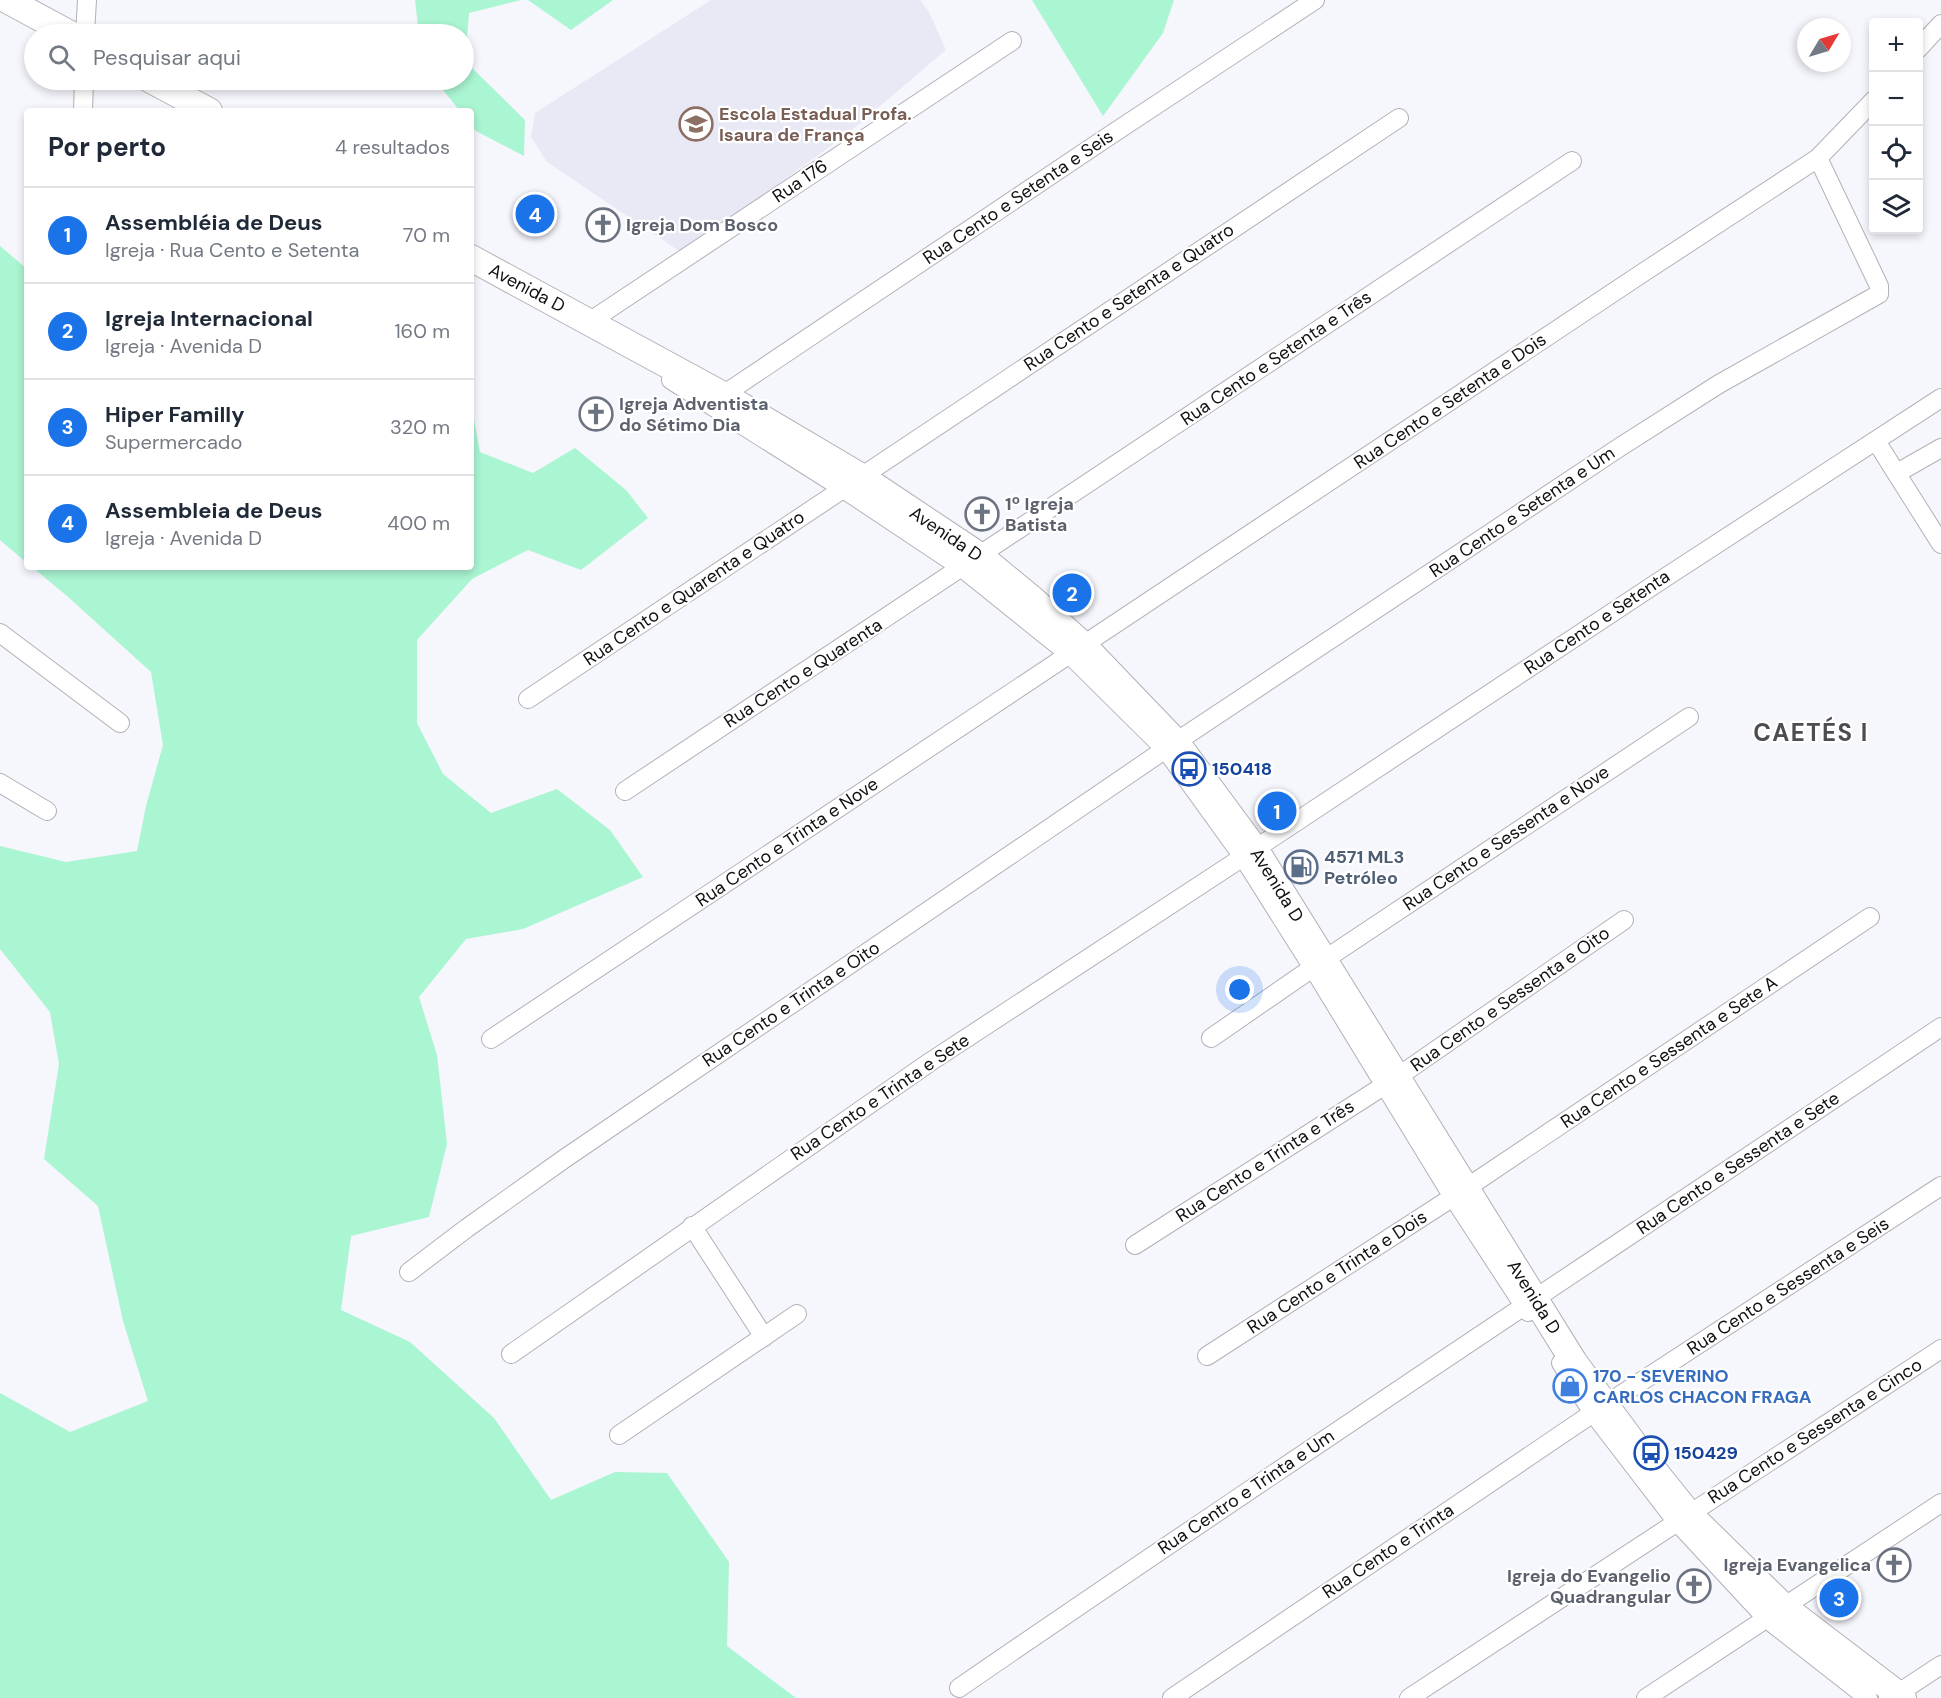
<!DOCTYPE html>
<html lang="pt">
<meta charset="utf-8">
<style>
:root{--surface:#fff;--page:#f2f2f3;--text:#1f2937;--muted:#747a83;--line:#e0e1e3;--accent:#1a73e8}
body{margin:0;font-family:"DM Sans",sans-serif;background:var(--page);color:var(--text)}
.controls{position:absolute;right:18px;top:18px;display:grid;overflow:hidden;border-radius:6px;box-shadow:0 3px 9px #0003}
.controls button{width:54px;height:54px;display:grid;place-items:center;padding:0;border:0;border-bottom:2px solid var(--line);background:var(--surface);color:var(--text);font:30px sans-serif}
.compass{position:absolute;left:1797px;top:18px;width:54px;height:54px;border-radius:50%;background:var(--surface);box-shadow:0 3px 9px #0003;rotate:52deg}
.you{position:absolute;left:1240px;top:990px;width:21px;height:21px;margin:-15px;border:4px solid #fff;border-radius:50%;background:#1a73e8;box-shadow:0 0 0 9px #1a73e833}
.badge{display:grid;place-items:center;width:39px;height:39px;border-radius:50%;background:var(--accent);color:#fff;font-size:20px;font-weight:700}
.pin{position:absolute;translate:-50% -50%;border:3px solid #fff;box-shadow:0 2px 6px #0006}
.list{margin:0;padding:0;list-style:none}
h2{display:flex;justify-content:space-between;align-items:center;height:78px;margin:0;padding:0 24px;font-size:26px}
h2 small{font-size:20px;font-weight:400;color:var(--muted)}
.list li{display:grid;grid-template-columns:39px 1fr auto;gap:18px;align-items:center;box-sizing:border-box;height:96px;padding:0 24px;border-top:2px solid var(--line)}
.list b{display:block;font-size:22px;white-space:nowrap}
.list p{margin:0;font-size:20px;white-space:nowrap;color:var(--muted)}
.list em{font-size:20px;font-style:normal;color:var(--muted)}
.icon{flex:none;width:33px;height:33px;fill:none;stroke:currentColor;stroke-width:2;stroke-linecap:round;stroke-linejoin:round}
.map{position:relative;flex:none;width:1941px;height:1698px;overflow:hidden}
.search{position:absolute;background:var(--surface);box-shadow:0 3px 9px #0003;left:24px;top:24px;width:450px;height:66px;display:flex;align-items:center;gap:15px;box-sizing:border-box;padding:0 21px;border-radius:33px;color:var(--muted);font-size:22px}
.panel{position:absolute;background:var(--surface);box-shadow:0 3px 9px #0003;left:24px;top:108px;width:450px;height:462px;border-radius:6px}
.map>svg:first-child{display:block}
</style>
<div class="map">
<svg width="1941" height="1698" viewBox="0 0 1941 1698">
<rect width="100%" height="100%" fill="#f6f6fd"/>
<path fill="#e8e9f5" d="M711,0h209l9,12 17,38 -100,85 -164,118 -135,-91 -16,-25 4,-24z"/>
<g fill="#aaf5d2">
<path d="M415,0h106l-52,13 -4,48 60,59 -1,36 -48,-25 -5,-6v-14h-11l-25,-31h29v-46h-45z"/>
<path d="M528,0h85l-42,30z"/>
<path d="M1032,0h142l-11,33 -60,83z"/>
<path d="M0,246l27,23v294l-27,-23z"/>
<path d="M471,404l9,48 53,21 42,-25 51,42 22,28 -67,52 -53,-20 -56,29 -55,61v83l26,51 48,39 66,-24 53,41 33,47 -120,52 -57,10 -47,58 18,58 10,89 -18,73 -78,19 -10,74 69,32 84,76 57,82 64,-28 52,1 62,89 -2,84 69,52h-796v-305l70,39 78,-31 -25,-80 -25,-115 -54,-47 15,-95 -9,-52 -50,-63v-103l66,16 71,-11 9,-45 17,-61 -12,-73 -84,-76 -35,-29h439z"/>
</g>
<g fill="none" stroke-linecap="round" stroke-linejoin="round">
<defs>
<g id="street">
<path d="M85,34l2,-34"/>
<path d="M1918,49l23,-25"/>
<path d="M83,111l1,-31"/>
<path d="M589,322l423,-281"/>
<path d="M671,380l171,108 120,80 107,86 97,96 77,107 70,111 140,229 75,115"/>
<path d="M723,395l386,-259 206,-136"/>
<path d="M1876,441l65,103"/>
<path d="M1897,473l44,-25"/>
<path d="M0,633l120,90"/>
<path d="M528,699l871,-581"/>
<path d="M0,783l47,28"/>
<path d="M625,791l947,-630"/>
<path d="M1211,1038l113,-78 365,-243"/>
<path d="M491,1039l1153,-767 174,-114 56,-58"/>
<path d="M692,1226l72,111"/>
<path d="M1135,1245l261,-167 228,-158"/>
<path d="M409,1272l58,-44 97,-69 612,-417 444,-295 99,-63 160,-90v-8l-61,-128"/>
<path d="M511,1354l419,-292 313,-205 423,-280 275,-179"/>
<path d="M1207,1356l246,-159 417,-280"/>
<path d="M1561,1363l32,50 83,108 91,98 101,79"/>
<path d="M619,1435l178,-121"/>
<path d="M959,1688c325,-224 655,-441 982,-661"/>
<path d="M1888,1697l9,-3 44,-29"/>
<path d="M1172,1698l421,-285 348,-227"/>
<path d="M1409,1698l532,-349"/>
<path d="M1646,1698l295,-195"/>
</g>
<g id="secondary">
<path d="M7,0l63,34"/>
<path d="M151,80l58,31"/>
<path d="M471,258l252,137 137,81 120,80 51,42 52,47 93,97 79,107 319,513 74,101 41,51 95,93 119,91"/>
</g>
</defs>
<use href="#street" stroke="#b1b1b7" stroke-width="20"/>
<use href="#secondary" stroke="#b1b1b7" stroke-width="28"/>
<use href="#street" stroke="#fff" stroke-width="18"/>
<use href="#secondary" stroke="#fff" stroke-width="26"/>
</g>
<defs>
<symbol id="school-ring" viewBox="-11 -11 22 22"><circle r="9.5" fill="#fff" stroke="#8d6e63" stroke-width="1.5"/><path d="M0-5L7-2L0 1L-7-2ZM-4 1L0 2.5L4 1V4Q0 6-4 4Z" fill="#8d6e63"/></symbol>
<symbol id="church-ring" viewBox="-11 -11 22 22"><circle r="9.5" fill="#fff" stroke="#6b7280" stroke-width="1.5"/><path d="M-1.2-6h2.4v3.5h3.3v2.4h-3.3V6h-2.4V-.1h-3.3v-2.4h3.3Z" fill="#6b7280"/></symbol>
<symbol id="bus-ring" viewBox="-11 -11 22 22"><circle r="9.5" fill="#fff" stroke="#1a4fb4" stroke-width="1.5"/><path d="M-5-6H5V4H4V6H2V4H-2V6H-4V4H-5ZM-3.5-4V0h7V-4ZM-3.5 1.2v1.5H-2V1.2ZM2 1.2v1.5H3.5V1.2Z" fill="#1a4fb4"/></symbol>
<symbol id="fuel-ring" viewBox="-11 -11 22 22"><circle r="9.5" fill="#fff" stroke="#5c6f8a" stroke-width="1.5"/><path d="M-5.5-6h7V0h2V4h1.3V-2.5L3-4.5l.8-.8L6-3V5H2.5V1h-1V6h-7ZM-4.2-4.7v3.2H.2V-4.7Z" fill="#5c6f8a"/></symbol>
<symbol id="shop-ring" viewBox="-11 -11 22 22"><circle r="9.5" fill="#fff" stroke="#3f7fe0" stroke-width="1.5"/><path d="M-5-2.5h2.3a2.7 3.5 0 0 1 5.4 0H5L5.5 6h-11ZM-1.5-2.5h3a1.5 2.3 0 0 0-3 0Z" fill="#3f7fe0"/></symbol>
</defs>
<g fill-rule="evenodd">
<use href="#school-ring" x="677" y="105" width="38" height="38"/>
<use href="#church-ring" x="584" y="206" width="38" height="38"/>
<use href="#church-ring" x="577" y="395" width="38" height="38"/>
<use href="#church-ring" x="963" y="495" width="38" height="38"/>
<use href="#bus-ring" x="1170" y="750" width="38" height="38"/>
<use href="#fuel-ring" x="1282" y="848" width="38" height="38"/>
<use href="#shop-ring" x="1551" y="1367" width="38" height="38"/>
<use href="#bus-ring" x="1632" y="1434" width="38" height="38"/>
<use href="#church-ring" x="1875" y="1546" width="38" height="38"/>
<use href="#church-ring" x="1675" y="1567" width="38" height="38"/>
</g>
<g text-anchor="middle" stroke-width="4.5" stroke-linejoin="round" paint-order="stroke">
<g font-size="18" font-weight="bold" fill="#785e54" stroke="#fff" text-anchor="start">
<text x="719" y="120">Escola Estadual Profa.<tspan x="719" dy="21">Isaura de França</tspan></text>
</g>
<g font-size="18" fill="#101013" stroke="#fff">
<text transform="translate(800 181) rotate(-34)" y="6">Rua 176</text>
<text transform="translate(1018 197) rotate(-34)" y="6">Rua Cento e Setenta e Seis</text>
<text transform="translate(527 288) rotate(28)" y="6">Avenida D</text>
<text transform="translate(1129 297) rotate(-34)" y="6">Rua Cento e Setenta e Quatro</text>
<text transform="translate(1276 358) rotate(-34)" y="6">Rua Cento e Setenta e Três</text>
<text transform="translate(1450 401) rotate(-34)" y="6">Rua Cento e Setenta e Dois</text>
<text transform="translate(1522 512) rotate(-34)" y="6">Rua Cento e Setenta e Um</text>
<text transform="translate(946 534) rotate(34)" y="6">Avenida D</text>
<text transform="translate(694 588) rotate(-34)" y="6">Rua Cento e Quarenta e Quatro</text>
<text transform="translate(1597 622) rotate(-34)" y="6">Rua Cento e Setenta</text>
<text transform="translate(803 673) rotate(-33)" y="6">Rua Cento e Quarenta</text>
<text transform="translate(1506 838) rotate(-34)" y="6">Rua Cento e Sessenta e Nove</text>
<text transform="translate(787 842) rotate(-34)" y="6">Rua Cento e Trinta e Nove</text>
<text transform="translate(1277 885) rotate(58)" y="6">Avenida D</text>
<text transform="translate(1510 999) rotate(-35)" y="6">Rua Cento e Sessenta e Oito</text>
<text transform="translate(791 1004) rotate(-34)" y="6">Rua Cento e Trinta e Oito</text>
<text transform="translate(1669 1052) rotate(-34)" y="6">Rua Cento e Sessenta e Sete A</text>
<text transform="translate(880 1097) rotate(-34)" y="6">Rua Cento e Trinta e Sete</text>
<text transform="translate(1265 1161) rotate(-33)" y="6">Rua Cento e Trinta e Três</text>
<text transform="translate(1738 1163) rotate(-34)" y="6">Rua Cento e Sessenta e Sete</text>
<text transform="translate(1337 1272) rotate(-33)" y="6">Rua Cento e Trinta e Dois</text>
<text transform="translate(1788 1286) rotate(-33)" y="6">Rua Cento e Sessenta e Seis</text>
<text transform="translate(1534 1297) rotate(58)" y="6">Avenida D</text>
<text transform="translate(1815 1431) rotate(-33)" y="6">Rua Cento e Sessenta e Cinco</text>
<text transform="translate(1246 1492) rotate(-34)" y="6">Rua Centro e Trinta e Um</text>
<text transform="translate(1388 1551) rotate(-34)" y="6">Rua Cento e Trinta</text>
</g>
<g font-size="18" font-weight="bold" fill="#5b616d" stroke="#fff" text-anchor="start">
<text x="626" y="231">Igreja Dom Bosco</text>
<text x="619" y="410">Igreja Adventista<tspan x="619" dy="21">do Sétimo Dia</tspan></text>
<text x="1005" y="510">1º Igreja<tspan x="1005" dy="21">Batista</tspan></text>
<text x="1871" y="1571" text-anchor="end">Igreja Evangelica</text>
<text x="1671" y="1582" text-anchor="end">Igreja do Evangelio<tspan x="1671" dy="21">Quadrangular</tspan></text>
</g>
<g font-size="18" font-weight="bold" fill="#164399" stroke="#fff" text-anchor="start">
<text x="1212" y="775">150418</text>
<text x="1674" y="1459">150429</text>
</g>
<g font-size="18" font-weight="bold" fill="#4e5e75" stroke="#fff" text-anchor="start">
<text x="1324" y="863">4571 ML3<tspan x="1324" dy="21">Petróleo</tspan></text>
</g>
<g font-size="18" font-weight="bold" fill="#366cbe" stroke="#fff" text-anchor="start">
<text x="1593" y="1382">170 - SEVERINO<tspan x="1593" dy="21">CARLOS CHACON FRAGA</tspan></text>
</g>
<g font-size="24" font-weight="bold" letter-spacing="1.5" fill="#4c4c51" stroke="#fff">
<text x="1811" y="741">CAETÉS I</text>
</g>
</g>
</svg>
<div class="controls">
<button>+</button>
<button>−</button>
<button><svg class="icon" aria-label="locate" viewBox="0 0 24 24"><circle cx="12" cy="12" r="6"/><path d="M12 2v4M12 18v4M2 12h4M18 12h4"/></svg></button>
<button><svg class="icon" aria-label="layers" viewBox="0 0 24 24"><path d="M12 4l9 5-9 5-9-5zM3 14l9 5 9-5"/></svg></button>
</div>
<svg class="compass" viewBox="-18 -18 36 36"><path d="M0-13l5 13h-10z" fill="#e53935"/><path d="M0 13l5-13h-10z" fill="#747a83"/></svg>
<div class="you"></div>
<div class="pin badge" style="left:1277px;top:811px">1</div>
<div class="pin badge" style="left:1072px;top:593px">2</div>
<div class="pin badge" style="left:1839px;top:1598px">3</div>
<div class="pin badge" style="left:535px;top:214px">4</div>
<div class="search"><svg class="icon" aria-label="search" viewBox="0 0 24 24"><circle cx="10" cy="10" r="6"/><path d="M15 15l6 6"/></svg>Pesquisar aqui</div>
<section class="panel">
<h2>Por perto<small>4 resultados</small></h2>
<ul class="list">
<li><span class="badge">1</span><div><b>Assembléia de Deus</b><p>Igreja · Rua Cento e Setenta</p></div><em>70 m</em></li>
<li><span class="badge">2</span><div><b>Igreja Internacional</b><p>Igreja · Avenida D</p></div><em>160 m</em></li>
<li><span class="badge">3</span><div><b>Hiper Familly</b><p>Supermercado</p></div><em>320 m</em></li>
<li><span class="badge">4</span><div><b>Assembleia de Deus</b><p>Igreja · Avenida D</p></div><em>400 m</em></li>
</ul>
</section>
</div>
